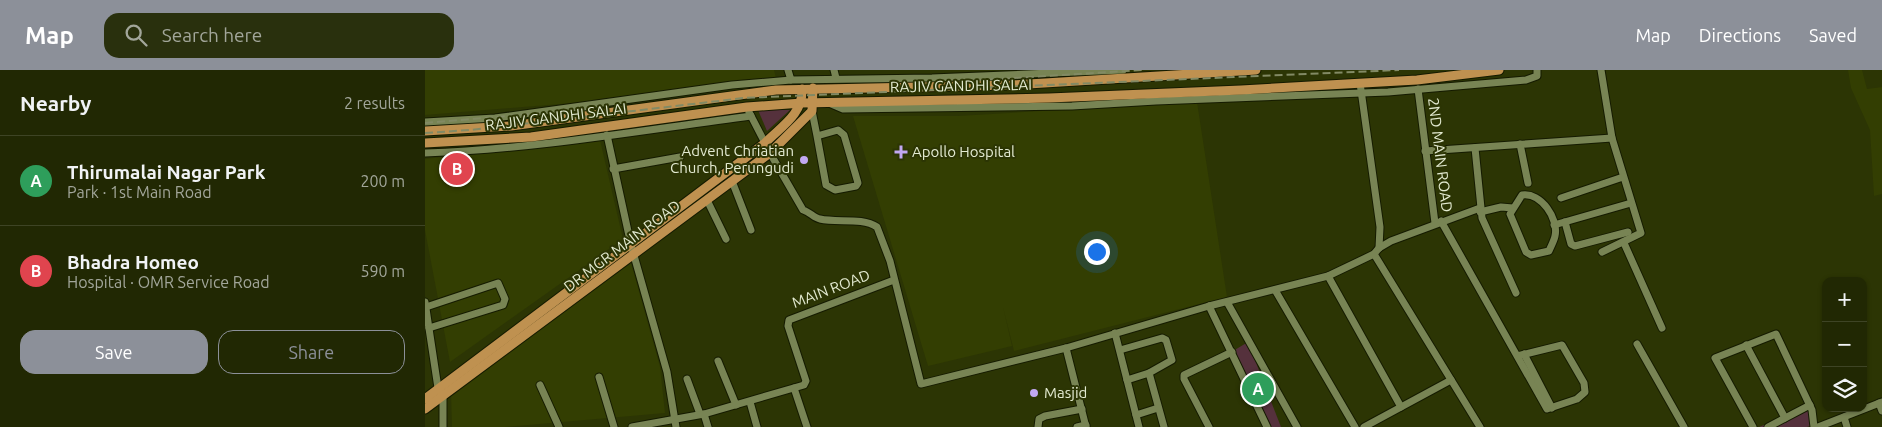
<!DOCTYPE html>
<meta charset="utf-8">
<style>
:root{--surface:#212803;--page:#29300d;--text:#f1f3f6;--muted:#a2a69a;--line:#3e4425;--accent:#8c9099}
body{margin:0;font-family:Ubuntu,sans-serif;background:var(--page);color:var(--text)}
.controls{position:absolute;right:15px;bottom:15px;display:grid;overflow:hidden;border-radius:10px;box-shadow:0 1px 4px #0004}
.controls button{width:45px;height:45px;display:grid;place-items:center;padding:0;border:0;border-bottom:1px solid var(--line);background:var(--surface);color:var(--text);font:25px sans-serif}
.you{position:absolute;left:671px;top:181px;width:18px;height:18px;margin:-12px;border:4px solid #fff;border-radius:50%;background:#1a73e8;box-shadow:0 0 0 8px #1a73e833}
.badge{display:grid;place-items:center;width:32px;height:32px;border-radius:50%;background:var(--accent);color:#fff;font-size:16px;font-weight:700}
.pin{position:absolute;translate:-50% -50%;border:2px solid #fff;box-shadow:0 1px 5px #0006}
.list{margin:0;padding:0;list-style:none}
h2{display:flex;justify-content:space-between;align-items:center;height:65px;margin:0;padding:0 20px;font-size:21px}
h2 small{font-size:16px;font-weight:400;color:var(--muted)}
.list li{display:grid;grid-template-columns:32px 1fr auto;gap:15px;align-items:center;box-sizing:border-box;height:90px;padding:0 20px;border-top:1px solid var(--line)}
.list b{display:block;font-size:19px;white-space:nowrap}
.list p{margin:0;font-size:16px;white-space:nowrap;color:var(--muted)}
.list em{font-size:16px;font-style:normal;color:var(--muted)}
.actions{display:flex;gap:10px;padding:15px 20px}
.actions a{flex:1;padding:11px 0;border:1px solid var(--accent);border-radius:15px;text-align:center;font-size:18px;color:var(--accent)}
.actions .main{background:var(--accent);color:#fff}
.icon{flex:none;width:28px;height:28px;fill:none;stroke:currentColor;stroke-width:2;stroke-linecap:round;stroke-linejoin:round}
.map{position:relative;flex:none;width:1457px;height:357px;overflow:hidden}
header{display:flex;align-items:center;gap:30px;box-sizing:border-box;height:70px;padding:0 25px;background:var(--accent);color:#fff}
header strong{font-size:24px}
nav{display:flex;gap:28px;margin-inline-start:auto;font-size:18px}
.search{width:350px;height:45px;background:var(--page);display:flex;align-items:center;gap:12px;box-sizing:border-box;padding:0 18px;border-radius:15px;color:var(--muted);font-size:19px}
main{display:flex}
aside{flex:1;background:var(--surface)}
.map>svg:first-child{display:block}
</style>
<header>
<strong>Map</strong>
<div class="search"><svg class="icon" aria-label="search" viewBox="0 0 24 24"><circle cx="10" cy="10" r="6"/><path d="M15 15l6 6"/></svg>Search here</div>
<nav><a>Map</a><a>Directions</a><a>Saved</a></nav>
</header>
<main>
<aside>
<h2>Nearby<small>2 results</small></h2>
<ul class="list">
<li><span class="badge" style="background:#2e9e5b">A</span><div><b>Thirumalai Nagar Park</b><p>Park · 1st Main Road</p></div><em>200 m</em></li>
<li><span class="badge" style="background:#e0444e">B</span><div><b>Bhadra Homeo</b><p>Hospital · OMR Service Road</p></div><em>590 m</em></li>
</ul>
<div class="actions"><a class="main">Save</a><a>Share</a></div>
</aside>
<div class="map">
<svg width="1457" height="357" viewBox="0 0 1457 357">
<rect width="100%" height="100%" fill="#2c3504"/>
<g fill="#333e02">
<path d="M0,0h349l4,16 -353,29z"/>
<path d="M1423,0h14l5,19 15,-2v107l-8,2 -4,-66 -19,-42z"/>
<path d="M772,32l30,195 -213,54 -11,-44 9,39 -84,20 -75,-250h105z"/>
<path d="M175,70l23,99 -173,123 -25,-132v-71z"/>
<path d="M206,193l29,104 5,46 -160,14h-53l-1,-34z"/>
</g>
<g fill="#55313c">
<path d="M333,40h32l-23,21z"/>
<path d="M823,272l33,85h-13l-35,-76z"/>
<path d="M1383,337l8,17 -9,3h-48z"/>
</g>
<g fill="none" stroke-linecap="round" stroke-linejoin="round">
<defs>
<g id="minor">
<path d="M363,0l3,10"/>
<path d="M409,0l2,8"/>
<path d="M1176,0l11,68 29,95 -39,19"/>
<path d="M935,13l20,144 -1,21"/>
<path d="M993,19l17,134"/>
<path d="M404,33l14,6 229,-3 84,-5 232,-9 138,-12 11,-4v-6"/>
<path d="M387,41l5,25 9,49 9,5 21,-4 2,-3 -14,-48 -6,-5 -21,6"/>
<path d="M324,42l16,31"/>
<path d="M0,52l70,-4 237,-33 59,-5 141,-2 191,-8"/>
<path d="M182,65l24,110 36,127 9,55"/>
<path d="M1095,74l8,39"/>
<path d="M1050,78l7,70 34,75"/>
<path d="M1000,81l187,-13"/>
<path d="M0,83c110,-4 218,-23 326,-37"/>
<path d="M345,83l33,57c7,2 11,8 17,9 17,4 42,-2 57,8l13,34 31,123 145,-36 143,-42 119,-30 46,-22 5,-6 12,-7 89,-33"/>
<path d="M188,99l67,-12"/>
<path d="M307,111l19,49"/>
<path d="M1097,125c19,-3 37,24 33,41 -1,5 -4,10 -6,15l-18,4 -5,-3 -16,-38z"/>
<path d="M1136,128l62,-21"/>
<path d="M282,130l19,39"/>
<path d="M1055,142l21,-5 12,1"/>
<path d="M1016,151l106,188 30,-10 8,-7 -1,-9 -22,-38 -45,11"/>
<path d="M1140,152l6,22 4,2 53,-14"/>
<path d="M1129,155l77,-22"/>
<path d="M1199,173l38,85"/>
<path d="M949,184l106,173"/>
<path d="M903,206l73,131"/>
<path d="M850,220l80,137"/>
<path d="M0,232l13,86 5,7v32"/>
<path d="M802,232l70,125"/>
<path d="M784,236l58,121"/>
<path d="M1,237l72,-24 7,16 -2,6 -74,23"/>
<path d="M690,263l24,94"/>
<path d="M1212,274l47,83"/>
<path d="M1321,275l39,73"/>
<path d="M641,278l20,79"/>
<path d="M695,280l42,-12 4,2 6,20 -23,13"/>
<path d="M1099,284l28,54"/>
<path d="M293,291l18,44"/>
<path d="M174,307l15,50"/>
<path d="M262,309l13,35"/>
<path d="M702,310l22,-7 15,54"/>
<path d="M115,315l19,42"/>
<path d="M369,318l13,39"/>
<path d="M325,332l7,25"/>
<path d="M1454,333l3,8"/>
<path d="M279,344l4,13"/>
<path d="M711,345l22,-7"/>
<path d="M1419,347l3,10"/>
<path d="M207,357l72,-13 100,-29 2,-4 -18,-55 1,-6 105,-40"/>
<path d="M613,357l1,-8 6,-3 37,-7"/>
<path d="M652,357l9,-2"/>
<path d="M784,357l-25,-48v-4l48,-23"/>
<path d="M939,357l87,-47"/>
<path d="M1328,357l-38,-69 61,-24 36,76 2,17"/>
<path d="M1343,357l42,-22"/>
<path d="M1393,357l64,-25"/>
</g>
<g id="major">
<path d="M0,61l86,-5 265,-36 236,-5 244,-15"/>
<path d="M0,73l106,-6 216,-30 55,-4 247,-5 192,-8 176,-10 82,-10"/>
<path d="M0,329l340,-256c17,-17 38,-29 37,-54"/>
<path d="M0,339l345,-256 42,-42 1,-23"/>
</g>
</defs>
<use href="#minor" stroke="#151b00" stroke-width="9"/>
<use href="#major" stroke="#151b00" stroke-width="11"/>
<use href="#minor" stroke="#788454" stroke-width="7"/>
<use href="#major" stroke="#bf9150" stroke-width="9"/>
<g stroke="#828a64" stroke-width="2" stroke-dasharray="8 4" stroke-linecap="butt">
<path d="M541,11l177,-11"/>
<path d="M0,53l164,-14"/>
<path d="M0,63l45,-3 274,-32 655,-28"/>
</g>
</g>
<g fill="#c2a8f2" stroke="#2c3504" stroke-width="2">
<path d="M473.5 74.5h5v5h5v5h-5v5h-5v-5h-5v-5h5z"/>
<circle cx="379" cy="90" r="5"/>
<circle cx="609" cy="323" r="5"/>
</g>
<g text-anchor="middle" stroke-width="4" stroke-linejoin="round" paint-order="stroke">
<g font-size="15" fill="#e3ead1" stroke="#2c3504">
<text transform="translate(536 16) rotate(-1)" y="5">RAJIV GANDHI SALAI</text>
<text transform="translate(131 47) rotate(-7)" y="5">RAJIV GANDHI SALAI</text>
<text transform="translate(1015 85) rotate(83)" y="5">2ND MAIN ROAD</text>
<text transform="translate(197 176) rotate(-37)" y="5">DR MGR MAIN ROAD</text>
<text transform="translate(406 219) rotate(-21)" y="5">MAIN ROAD</text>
</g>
<g font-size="15" fill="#e3ead1" stroke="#2c3504" text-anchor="start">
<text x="369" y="86" text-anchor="end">Advent Chriatian<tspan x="369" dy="17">Church, Perungudi</tspan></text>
<text x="487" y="87">Apollo Hospital</text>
<text x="619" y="328">Masjid</text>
</g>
</g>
</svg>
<div class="controls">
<button>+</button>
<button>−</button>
<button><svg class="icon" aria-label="layers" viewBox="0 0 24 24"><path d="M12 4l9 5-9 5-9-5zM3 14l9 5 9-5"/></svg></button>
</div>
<div class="you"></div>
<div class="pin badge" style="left:833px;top:319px;background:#2e9e5b">A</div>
<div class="pin badge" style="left:32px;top:99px;background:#e0444e">B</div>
</div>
</main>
